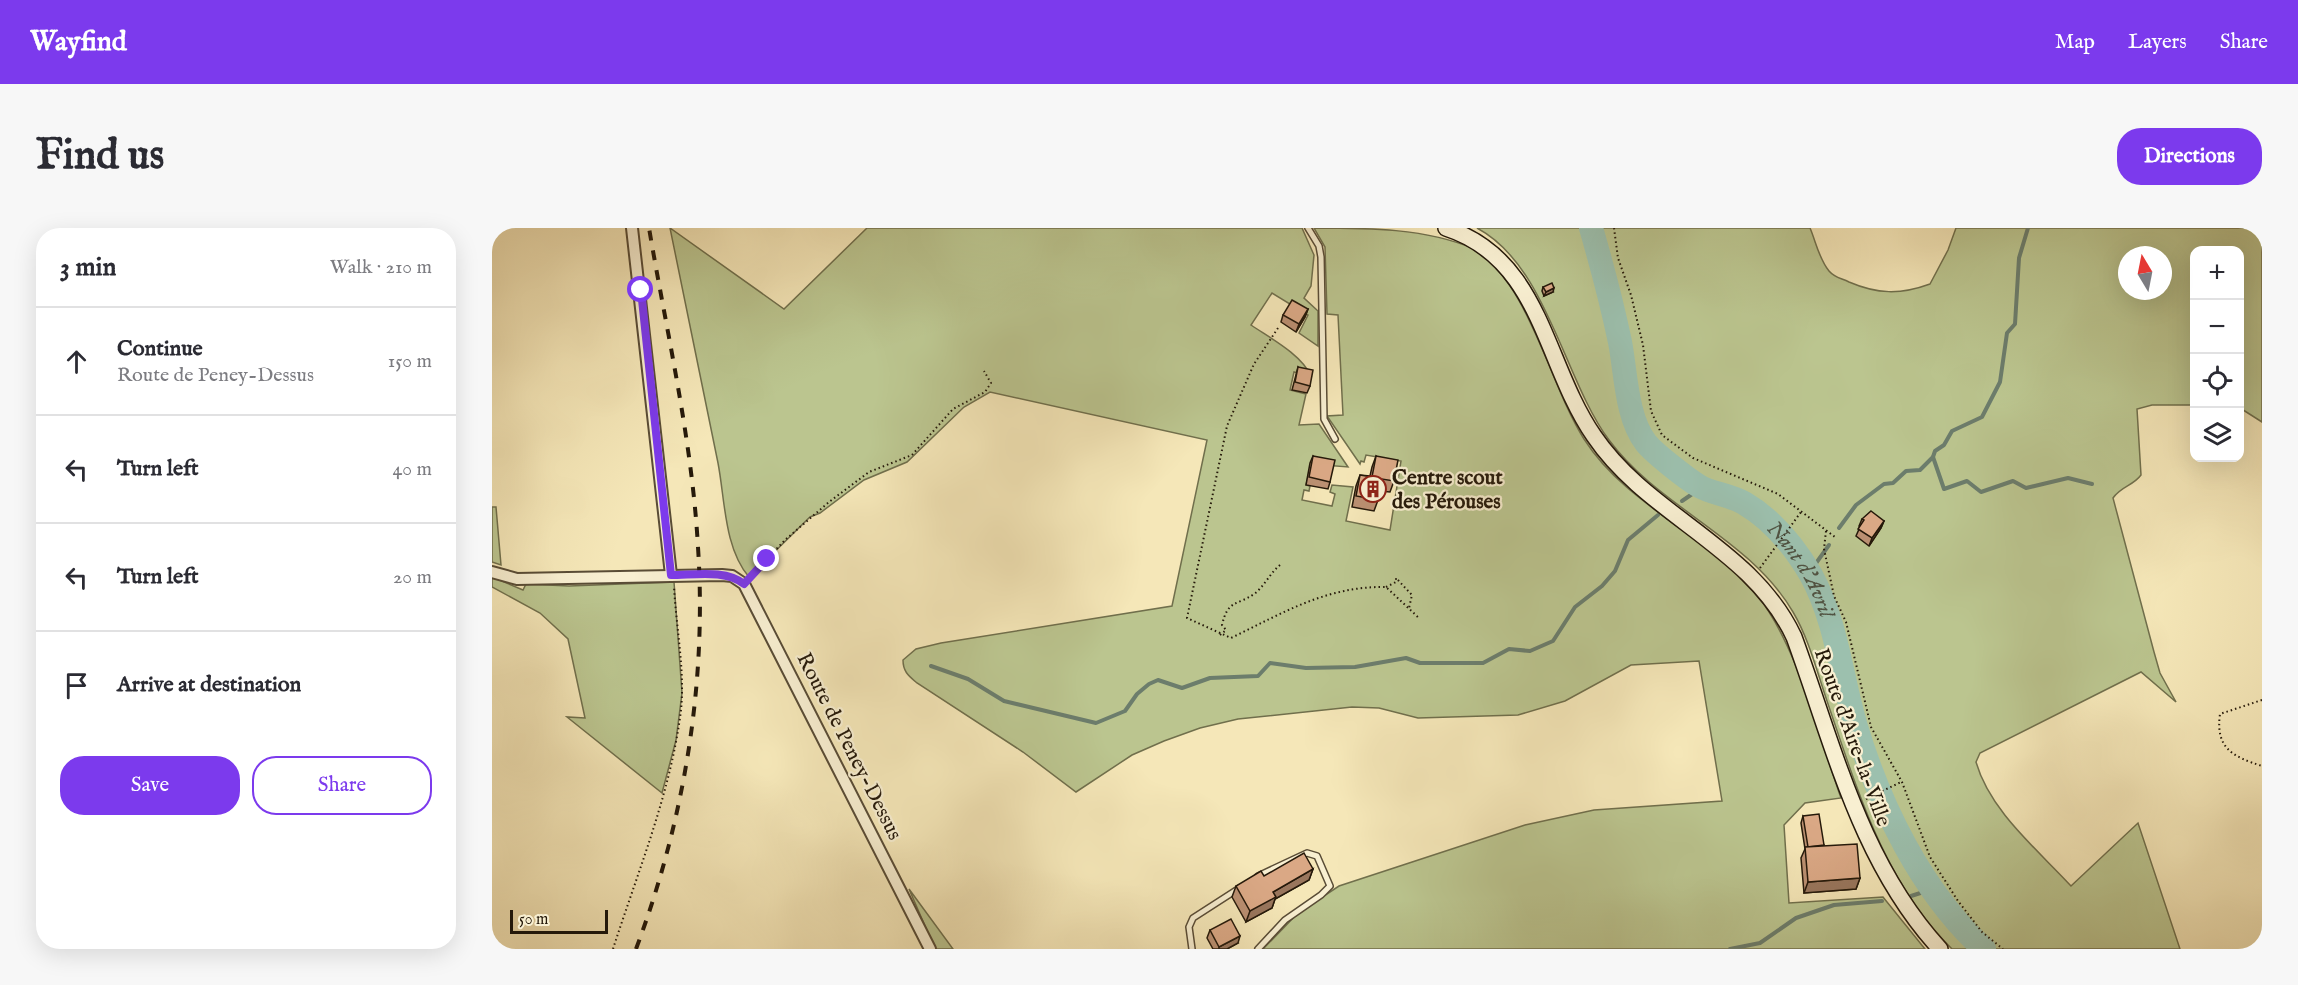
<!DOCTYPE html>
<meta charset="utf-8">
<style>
:root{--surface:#fff;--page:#f7f7f7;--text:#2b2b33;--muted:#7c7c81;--line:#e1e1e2;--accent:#7c3aed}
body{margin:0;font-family:"IM FELL English",serif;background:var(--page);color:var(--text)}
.controls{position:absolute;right:18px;top:18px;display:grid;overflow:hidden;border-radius:12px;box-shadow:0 6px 24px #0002}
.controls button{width:54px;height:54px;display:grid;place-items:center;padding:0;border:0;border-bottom:2px solid var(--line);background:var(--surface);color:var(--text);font:30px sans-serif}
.compass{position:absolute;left:1626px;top:18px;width:54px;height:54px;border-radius:50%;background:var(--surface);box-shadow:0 6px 24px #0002;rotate:350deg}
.scale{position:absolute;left:18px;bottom:15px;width:98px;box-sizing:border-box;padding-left:6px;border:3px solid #25190a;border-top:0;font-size:16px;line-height:21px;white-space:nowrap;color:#25190a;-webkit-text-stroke:4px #f8efd1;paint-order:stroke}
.stop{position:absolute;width:18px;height:18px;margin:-14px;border:4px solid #7c3aed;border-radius:50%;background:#fff}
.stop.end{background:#7c3aed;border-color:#fff;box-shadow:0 2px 6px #0008}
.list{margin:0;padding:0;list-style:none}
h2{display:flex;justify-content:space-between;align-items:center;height:78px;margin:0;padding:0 24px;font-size:26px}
h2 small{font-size:20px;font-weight:400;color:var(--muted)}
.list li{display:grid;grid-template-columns:39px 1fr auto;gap:18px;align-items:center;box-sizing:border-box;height:108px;padding:0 24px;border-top:2px solid var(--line)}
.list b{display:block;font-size:22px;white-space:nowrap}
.list p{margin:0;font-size:20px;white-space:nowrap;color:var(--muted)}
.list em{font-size:20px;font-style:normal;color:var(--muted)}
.actions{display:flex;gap:12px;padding:18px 24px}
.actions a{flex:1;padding:14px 0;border:2px solid var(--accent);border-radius:24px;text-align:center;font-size:21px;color:var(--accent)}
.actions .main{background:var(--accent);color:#fff}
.icon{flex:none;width:33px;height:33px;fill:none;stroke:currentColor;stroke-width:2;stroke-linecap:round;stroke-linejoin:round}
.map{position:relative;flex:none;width:1770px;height:721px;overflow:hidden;border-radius:24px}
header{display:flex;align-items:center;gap:36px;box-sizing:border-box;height:84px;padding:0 30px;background:var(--accent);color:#fff}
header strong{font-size:28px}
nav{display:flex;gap:33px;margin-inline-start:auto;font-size:21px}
.intro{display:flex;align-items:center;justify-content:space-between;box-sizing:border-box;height:144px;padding:0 36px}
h1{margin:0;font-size:42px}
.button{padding:15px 27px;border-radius:24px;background:var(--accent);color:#fff;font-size:21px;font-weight:700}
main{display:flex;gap:36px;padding:0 36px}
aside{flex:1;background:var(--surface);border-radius:24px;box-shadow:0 6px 24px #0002}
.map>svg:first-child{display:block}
</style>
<header>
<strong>Wayfind</strong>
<nav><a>Map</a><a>Layers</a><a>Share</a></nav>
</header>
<div class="intro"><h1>Find us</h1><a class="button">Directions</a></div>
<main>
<aside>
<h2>3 min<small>Walk · 210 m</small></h2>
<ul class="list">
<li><svg class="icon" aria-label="ahead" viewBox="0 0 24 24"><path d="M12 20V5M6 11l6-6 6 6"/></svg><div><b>Continue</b><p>Route de Peney-Dessus</p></div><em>150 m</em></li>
<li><svg class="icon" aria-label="left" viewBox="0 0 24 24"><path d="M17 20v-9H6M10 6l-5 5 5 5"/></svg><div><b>Turn left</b></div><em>40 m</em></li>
<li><svg class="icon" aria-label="left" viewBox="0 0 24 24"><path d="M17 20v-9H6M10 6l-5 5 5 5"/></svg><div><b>Turn left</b></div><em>20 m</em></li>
<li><svg class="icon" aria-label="arrive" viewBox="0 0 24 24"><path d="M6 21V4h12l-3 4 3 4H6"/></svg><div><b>Arrive at destination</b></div></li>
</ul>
<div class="actions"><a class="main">Save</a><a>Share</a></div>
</aside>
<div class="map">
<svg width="1770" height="721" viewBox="0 0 1770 721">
<rect width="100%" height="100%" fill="#f5e7b8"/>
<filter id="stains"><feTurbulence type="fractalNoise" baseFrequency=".00333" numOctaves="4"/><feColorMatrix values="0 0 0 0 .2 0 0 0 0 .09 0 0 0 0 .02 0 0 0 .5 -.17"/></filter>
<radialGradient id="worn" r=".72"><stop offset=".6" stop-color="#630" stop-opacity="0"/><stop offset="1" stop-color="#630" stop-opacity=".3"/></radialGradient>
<g fill="#bbc58f" stroke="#706f4c" stroke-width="1.5" fill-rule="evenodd">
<path d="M178,0l114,81 83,-81h435l12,27 -3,31 -7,12 14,13v35l-19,-13 9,-18 -36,-22 -21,32c19,13 50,29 60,51l-17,-4 -4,18 16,4 -7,31 20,-1 29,43 -37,-3 -5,21 4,1 -1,5 -5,-1 -2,10 30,6 3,-12 -5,-2 2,-7 21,2 -7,34 44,9 11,-69 -35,-6 -2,7 -3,-1 -1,3 -33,-48 16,-1 -5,-100 -11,-1 -2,-67 -11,-19c52,0 113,0 160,21 56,35 75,135 110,190 42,66 123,96 172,155 41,49 63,143 85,204l-36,5 -21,22 5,78 94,-6 42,52h-662l35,-36 41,-27 186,-61 69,-15 128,-9 -23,-140 -68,4 -66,36 -47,14 -100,3 -39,-10 -27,-1 -114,12 -38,9 -36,13 -32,14 -56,37 -53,-40 -106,-69c-8,-7 -14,-11 -14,-23l13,-11 25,-6 231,-37 35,-166 -217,-48 -26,15 -57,55 -43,18 -44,33 -10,4 -61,60c-25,-29 -24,-78 -31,-114 -16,-78 -32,-157 -48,-235z"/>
<path d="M985,0h333c6,14 9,31 19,43 6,7 12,7 20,11 28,12 51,13 81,2l18,-34 8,-22h306v194l-22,-14v-158h-46v155h-42l-15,4 4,66c-8,11 -20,11 -28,23l41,154 6,21 16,29 -35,-30 -161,81 -4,9c14,49 61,87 95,124l67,-63 42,126h-228c-68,-67 -95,-160 -125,-248 -10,-29 -18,-62 -34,-89 -43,-74 -134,-104 -184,-172 -45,-60 -62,-175 -132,-212zM1635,27h36v36h-36z"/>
<path d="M0,279h4l5,58 -9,-3z"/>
<path d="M0,349l31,13 3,-6 43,2 105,-4 8,111 -6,47 -14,53 -95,-76 18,1 -17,-79 -28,-26 -48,-26z"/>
<path d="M417,661l44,60h-18z"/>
</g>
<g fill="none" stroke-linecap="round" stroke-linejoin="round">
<g stroke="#6c7d6c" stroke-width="4">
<path d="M1441,229l11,32 23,-8 14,11 32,-11 13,7 42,-10 24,6"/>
<path d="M1190,273l19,-13"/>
<path d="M1347,300l17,-23 28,-21 9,-1 13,-12 14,-1 13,-13 2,-6 9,-6 8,-14 30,-14 18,-35 7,-49 8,-9 4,-66 9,-30"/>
<path d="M1317,345l20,-28"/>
<path d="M439,438l37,13 36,22 92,22 29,-12 12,-17 12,-10 9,-4 24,8 28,-10 48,-2 12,-13 36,5 49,-1 51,-9 14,5h63l26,-14 21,2 23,-10 22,-34 27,-21 13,-15 13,-31 30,-25"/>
<path d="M1419,668l22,-7"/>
<path d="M1238,721l30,-6 36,-25 38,-13 48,-4"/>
</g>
<path stroke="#9cc0ae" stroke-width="24" id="s1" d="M1099,0c11,38 21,76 29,114 6,31 6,75 26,101 8,10 41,36 53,43 11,7 31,9 45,17 29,17 50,43 67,72 26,47 30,102 45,152 24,79 66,166 128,222"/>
<defs>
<g id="lane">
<path d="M816,0l11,18 2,11 3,162 11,20"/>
<path d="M700,721l-3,-22 4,-9 45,-29"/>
<path d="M766,721l27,-29 36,-25 9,-9 -13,-30 -10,-3 -49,23"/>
</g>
<g id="street">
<path d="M140,0l39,347"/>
<path d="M0,344l25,7 205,-4 10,1 12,8 186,365"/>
</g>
<path id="secondary" d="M954,0c96,31 98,136 148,208 54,80 158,111 200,201 40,109 66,225 146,312"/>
</defs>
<use href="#lane" stroke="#594c36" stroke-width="8"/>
<use href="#street" stroke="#594c36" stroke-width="14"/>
<use href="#secondary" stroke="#25190a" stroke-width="18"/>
<g stroke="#25190a" stroke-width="2" stroke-dasharray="1.5 3" stroke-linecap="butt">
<path d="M1122,0l4,30 13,37 12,50 8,66 11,24 31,23 85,36 57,43"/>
<path d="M786,100l-24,36 -27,62 -40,192 44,20c52,-25 95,-52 155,-51l34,32"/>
<path d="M1334,303l-2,18 10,47 12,26 25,105 31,55 28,75 28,44 24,31 21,17"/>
<path d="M1268,340l41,-56"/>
<path d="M260,347l33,-35 44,-38 40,-30 43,-17 41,-46 32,-17 6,-9 -7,-12"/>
<path d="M894,359l10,-5v-4l16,17 -3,13"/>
<path d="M728,407l6,-5 -4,-5c6,-26 15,-19 32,-31 10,-7 16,-21 26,-29"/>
<path d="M1770,472l-42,14c-5,35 14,43 42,52"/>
<path d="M1374,571l35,-17"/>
<path d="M121,721c25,-78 58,-157 68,-239 4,-40 -5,-83 -7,-124"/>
</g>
<use href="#lane" stroke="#f8efd1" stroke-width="5"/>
<use href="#street" stroke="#f8efd1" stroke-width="10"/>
<use href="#secondary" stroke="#f8efd1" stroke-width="15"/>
<path stroke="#25190a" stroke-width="4" stroke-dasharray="10 10" stroke-linecap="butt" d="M144,721c48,-128 71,-265 62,-402 -6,-107 -31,-213 -49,-319"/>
</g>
<g fill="#bb9072" stroke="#25190a" stroke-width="1.5">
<path d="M1051,59l10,5 -9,4 -2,-5z"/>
<path d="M816,81l-3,8 -9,15 -15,-10 2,-7z"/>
<path d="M806,139l12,19 -3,7 -15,-3z"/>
<path d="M821,228l17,26 -2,7 -22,-4 4,-22z"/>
<path d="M884,228l18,25 -4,11 -10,-1 -2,9 -4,11 -22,-4 4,-21 4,-11 10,1 2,-9z"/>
<path d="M1370,291l22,2 -3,7 -12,18 -13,-10 4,-9 -1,-1z"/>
<path d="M1311,588l21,29 -1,1 37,32 -4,11 -52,4 -3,-35 4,-9 -4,-26z"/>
<path d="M821,641l-4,11 -34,19 -3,9 -26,14 -14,-25 4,-11 28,-10z"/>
<path d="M718,702l28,13 -11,6h-14l-6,-11z"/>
</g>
<g fill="#99765d" stroke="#25190a" stroke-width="1.5">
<path d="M1062,60l-1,4 -9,4 2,-4z"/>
<path d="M816,81l-3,8 -9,15 3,-8z"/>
<path d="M1392,293l-3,7 -12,18 3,-8z"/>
<path d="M821,641l-4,11 -34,19 -3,9 -26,14 4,-11 23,-19z"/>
<path d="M1368,650l-4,11 -52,4 4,-11z"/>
<path d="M748,708l-2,7 -11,6h-8v-2z"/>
</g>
<g fill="#daa885" stroke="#25190a" stroke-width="1.5">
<path d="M1060,55l2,5 -8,4 -3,-5z"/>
<path d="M800,72l16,9 -9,15 -16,-9z"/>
<path d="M806,139l15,3 -3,16 -15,-4z"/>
<path d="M821,228l22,4 -5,22 -21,-5z"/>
<path d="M884,228l22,4 -4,21 -12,-2 -4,21 -22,-4 4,-21 12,2z"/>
<path d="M1379,283l13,10 -12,17 -14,-9 6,-9 -2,-1z"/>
<path d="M1327,586l5,31 -16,2 -5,-31z"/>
<path d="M1365,616l3,34 -52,4 -3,-35z"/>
<path d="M812,625l9,16 -40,23 3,5 -26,14 -14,-25 25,-15 3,5z"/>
<path d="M739,691l9,17 -21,11 -9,-17z"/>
</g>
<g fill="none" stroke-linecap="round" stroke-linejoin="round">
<path stroke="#7c3aed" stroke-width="8" d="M149,62l30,285c23,0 55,-6 73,9l23,-25"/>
</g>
<defs>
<symbol id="building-ring" viewBox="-11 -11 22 22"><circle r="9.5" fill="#f8efd1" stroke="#8f2418" stroke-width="1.5"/><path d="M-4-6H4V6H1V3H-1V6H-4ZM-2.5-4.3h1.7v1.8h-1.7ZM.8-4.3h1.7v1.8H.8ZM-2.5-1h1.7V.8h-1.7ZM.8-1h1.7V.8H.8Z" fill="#8f2418"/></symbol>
</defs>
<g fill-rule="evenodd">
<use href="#building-ring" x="866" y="246" width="30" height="30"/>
</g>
<g text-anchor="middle" stroke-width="4.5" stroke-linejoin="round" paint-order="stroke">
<g font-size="21" font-weight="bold" fill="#25190a" stroke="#f8efd1" text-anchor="start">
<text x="900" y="256">Centre scout<tspan x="900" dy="24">des Pérouses</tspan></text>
</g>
<g font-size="21" fill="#25190a" stroke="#f8efd1">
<text transform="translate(1361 509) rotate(70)" y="7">Route d'Aire-la-Ville</text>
<text transform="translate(358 518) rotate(63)" y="7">Route de Peney-Dessus</text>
</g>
<g font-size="22" font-style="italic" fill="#4f5343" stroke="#f8efd1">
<text dy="8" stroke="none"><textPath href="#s1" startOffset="429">Nant d'Avril</textPath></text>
</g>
</g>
<rect width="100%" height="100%" filter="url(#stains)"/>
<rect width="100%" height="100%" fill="url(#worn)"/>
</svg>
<div class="controls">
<button>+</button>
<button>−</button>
<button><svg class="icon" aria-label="locate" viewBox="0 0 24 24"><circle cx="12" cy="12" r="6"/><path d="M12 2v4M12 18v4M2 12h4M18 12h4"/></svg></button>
<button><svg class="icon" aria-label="layers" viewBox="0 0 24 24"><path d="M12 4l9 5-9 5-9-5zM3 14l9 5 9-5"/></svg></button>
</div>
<svg class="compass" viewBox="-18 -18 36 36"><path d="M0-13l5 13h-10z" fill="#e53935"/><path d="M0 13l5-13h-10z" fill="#7c7c81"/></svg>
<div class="scale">50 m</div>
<div class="stop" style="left:149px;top:62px"></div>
<div class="stop end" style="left:275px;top:331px"></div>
</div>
</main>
